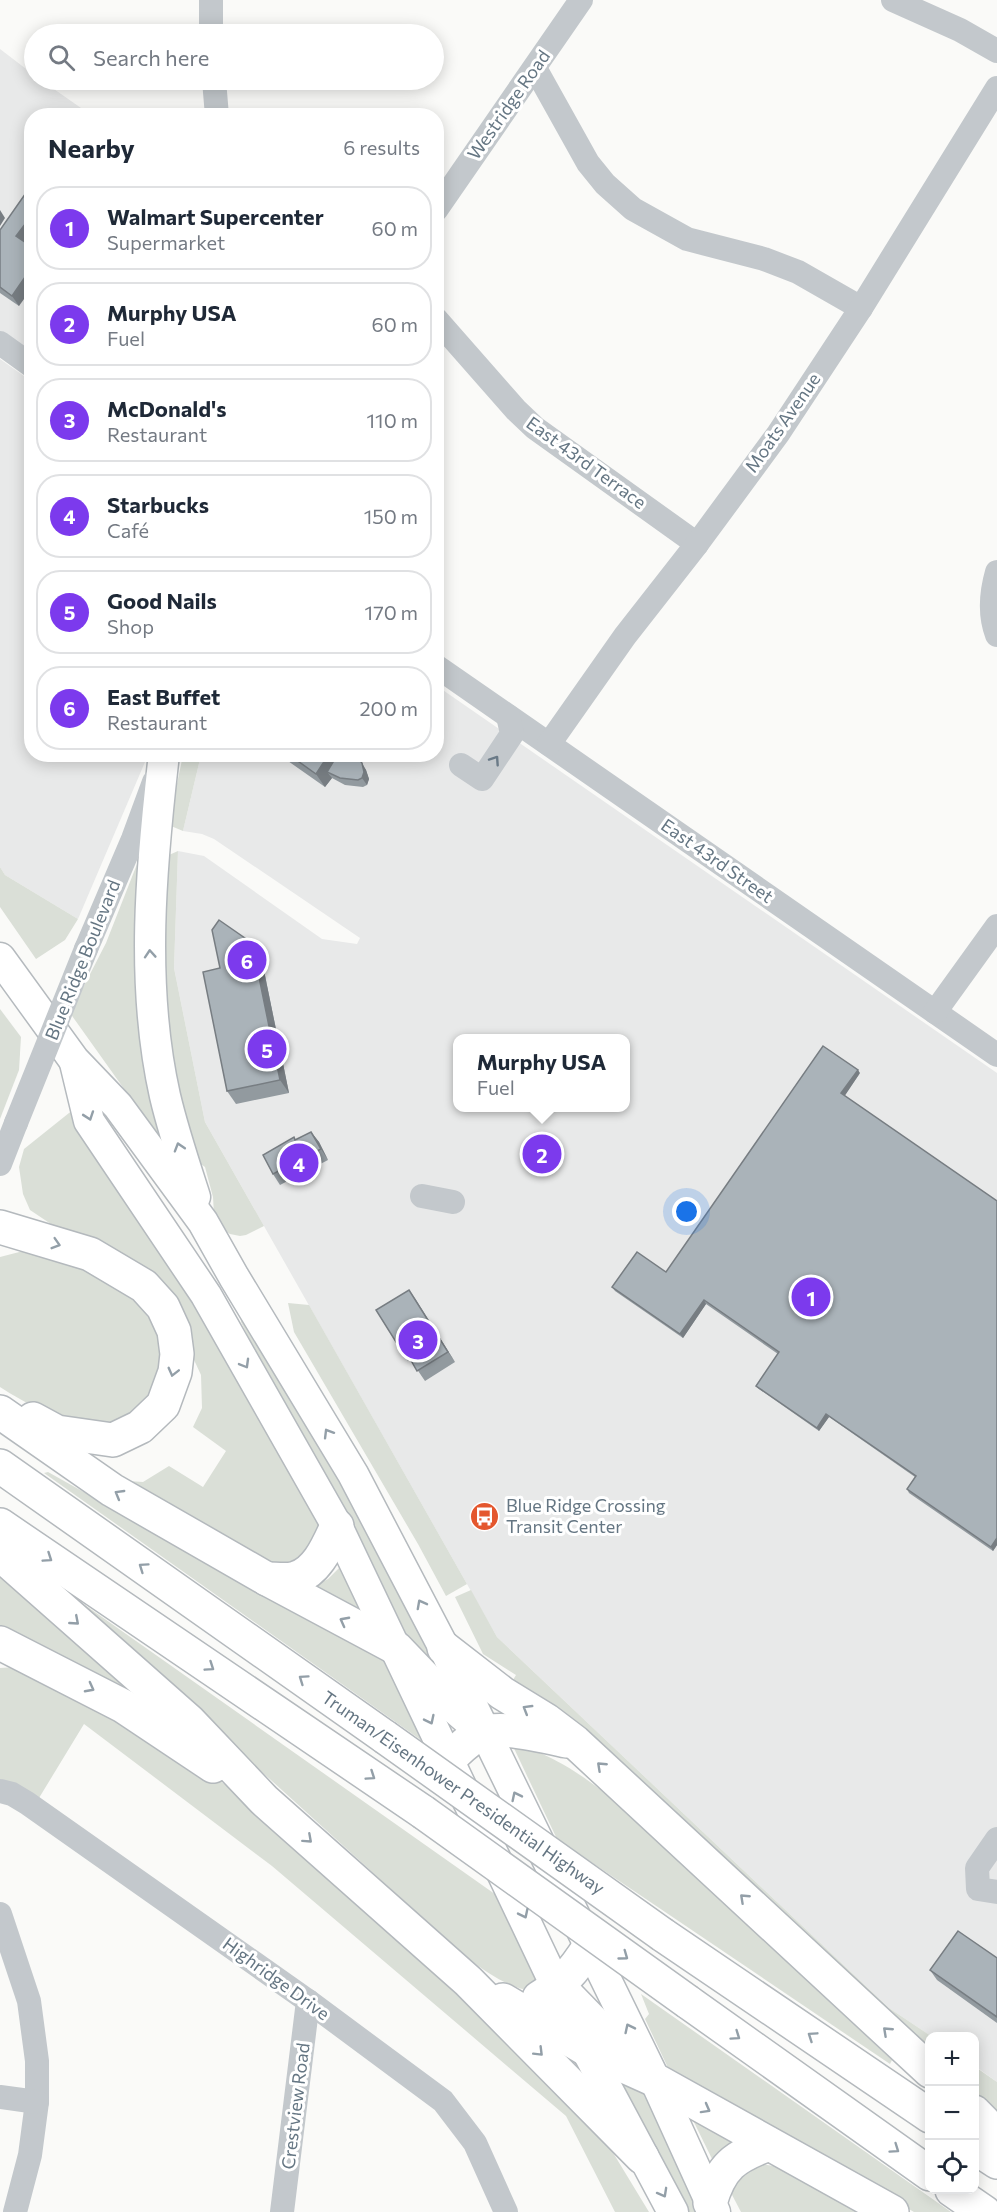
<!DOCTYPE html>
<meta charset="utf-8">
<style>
:root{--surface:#fff;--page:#f2f2f3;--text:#1f2937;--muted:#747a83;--line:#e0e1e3;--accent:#7c3aed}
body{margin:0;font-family:Commissioner,sans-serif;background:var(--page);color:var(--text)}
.controls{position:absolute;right:18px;bottom:18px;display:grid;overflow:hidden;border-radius:12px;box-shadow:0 3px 15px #0003}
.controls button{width:54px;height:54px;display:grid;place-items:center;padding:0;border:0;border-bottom:2px solid var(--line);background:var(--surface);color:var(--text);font:30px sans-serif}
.you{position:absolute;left:687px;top:1212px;width:21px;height:21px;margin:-15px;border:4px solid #fff;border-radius:50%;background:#1a73e8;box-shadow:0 0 0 9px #1a73e833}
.badge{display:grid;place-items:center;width:39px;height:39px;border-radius:50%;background:var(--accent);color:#fff;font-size:20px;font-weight:700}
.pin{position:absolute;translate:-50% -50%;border:3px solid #fff;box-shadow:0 2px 6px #0006}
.popup{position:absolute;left:453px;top:1034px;width:177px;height:78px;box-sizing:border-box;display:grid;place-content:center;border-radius:12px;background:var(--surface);filter:drop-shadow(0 2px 4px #0005);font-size:20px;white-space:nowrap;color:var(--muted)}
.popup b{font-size:22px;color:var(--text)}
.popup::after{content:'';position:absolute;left:50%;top:100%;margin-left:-12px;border:12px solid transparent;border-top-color:var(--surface)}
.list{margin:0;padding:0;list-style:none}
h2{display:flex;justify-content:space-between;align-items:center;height:78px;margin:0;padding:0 24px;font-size:26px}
h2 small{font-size:20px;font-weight:400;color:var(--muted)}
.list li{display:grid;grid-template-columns:39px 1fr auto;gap:18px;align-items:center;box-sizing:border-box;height:84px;margin:0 12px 12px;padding:0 12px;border:2px solid var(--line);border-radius:24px}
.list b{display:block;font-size:22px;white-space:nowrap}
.list p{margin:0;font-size:20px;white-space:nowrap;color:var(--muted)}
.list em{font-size:20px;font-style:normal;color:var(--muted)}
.icon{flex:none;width:33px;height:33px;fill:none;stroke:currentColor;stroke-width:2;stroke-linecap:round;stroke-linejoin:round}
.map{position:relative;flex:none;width:997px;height:2212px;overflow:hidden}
.search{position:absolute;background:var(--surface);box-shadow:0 3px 15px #0003;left:24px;top:24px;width:420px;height:66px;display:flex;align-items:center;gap:15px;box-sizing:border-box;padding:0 21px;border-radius:33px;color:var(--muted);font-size:22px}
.panel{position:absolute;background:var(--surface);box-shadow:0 3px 15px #0003;left:24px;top:108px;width:420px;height:654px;border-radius:24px}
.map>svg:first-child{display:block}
</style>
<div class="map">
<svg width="997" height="2212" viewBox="0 0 997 2212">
<rect width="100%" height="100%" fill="#fafaf8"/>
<g fill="#e8e9e9" fill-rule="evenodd">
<path d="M0,49l34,26v5h7l50,35 -59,1 -1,238 -31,-22z"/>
<path d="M0,359l31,22 1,373 116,1 -70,164 -73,-44 -5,-8z"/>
<path d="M437,686l560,387v1009l-22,-16 -1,-30h-43l-42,-28 -392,-371 -292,-515 -31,-154 4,-117 26,5 118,83 35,5 3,-6 -146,-99 -12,-5 -19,-3 18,-76 235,-1zM458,1038h168v70h-168z"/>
</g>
<g fill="#dadfd7">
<path d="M183,755h18l-18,76 -12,-5 -2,-4z"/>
<path d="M178,851l-4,117 31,154 59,104 -18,9 -6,1 -10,-2 -9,-6 -7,-13 -1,-18 -8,-30 -14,-10 -33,-183 11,-119z"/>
<path d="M139,859l35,300 -104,-146 36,-70z"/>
<path d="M0,867l5,8 73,44 -13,21 -29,19 -36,-52z"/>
<path d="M0,1009l21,28 -2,33 -19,49z"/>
<path d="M74,1109l108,171 138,243 -10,37 -33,7 -163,-87 29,2 26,-16 34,21 23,-36 -33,-24 9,-19 -1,-33 -18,-39 -29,-43 -124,-83 -7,-16 -4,-27 5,-18z"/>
<path d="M27,1250c37,11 69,19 100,44 7,6 26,27 29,35 15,45 -3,91 -54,95 -33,3 -76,-20 -102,-37v-130z"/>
<path d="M288,1303l21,2 158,279 -21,12 -28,-52 -124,-212z"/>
<path d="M240,1314l126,201 104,200 -57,-63 -73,-152 -89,-157 -10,-21z"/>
<path d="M48,1472l336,188 7,9 37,76 -384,-272z"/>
<path d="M342,1565l29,51 -67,-24 24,-13z"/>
<path d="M0,1568l216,190 -216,-126z"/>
<path d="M471,1590l26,47 392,371 42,28 -2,16 -419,-367 6,-10 -33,-21 -28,-57z"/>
<path d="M75,1598l434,306 29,76 -6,11c-25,-4 -44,-18 -65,-33l-292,-265z"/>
<path d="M16,1667l147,75 60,41 56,45 305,283 14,17 51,84h-34l-49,-96 -294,-250 -188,-142 -45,74 -39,-19v-111z"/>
<path d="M511,1742c45,15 67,30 103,58l278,260 -2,4 -333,-225z"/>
<path d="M641,1994l310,218h-37l-244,-140 -25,-53 4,-5z"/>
<path d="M974,2066l23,16v32l-22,-21z"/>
<path d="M611,2070l37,20 58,122h-18z"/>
<path d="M688,2110l66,36 -39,19z"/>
<path d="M760,2164l21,3 83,45h-123l-11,-21 6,-12z"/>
</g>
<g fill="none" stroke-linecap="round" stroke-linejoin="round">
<defs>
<g id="major">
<path d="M164,754c-13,112 -24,231 1,342 8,34 19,67 30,101"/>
<path d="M0,958l74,102 44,46 85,116 31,55 119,197 91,174 211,432 60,132"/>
<path d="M75,1063l14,58 117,174 131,231 249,523 87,163"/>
</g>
<g id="highway">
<path d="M0,1227l90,27 54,32 19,21 11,24 3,23 -2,18 -12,33 -23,22 -27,13 -56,-8 -24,-13"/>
<path d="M0,1412l112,78 155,89 129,69 44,46 44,38"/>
<path d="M0,1466l385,271"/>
<path d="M0,1525l423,287"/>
<path d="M0,1554l189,167 75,79 204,181 174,176"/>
<path d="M267,1579c9,0 21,2 29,-1 22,-7 32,-33 41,-52"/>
<path d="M0,1643l123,63 90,60"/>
<path d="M444,1648l58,45 44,27 29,22 355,329"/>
<path d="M449,1759c10,-9 20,-21 34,-26 16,-8 65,4 84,8"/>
<path d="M663,1935l267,181"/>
<path d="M558,1986l74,76"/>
<path d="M539,1998c25,-16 34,-26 50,-51"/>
<path d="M503,2000l83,49 69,31 237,132"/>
<path d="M688,2002l242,172"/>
<path d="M974,2112l23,23"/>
<path d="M974,2147l23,15"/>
<path d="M952,2190l32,22"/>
<path d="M710,2203c11,-37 24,-46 59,-59"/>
</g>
</defs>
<use href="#major" stroke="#b5babe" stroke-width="33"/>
<use href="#highway" stroke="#b4b9bd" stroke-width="36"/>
<g stroke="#c3c8cc" stroke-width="24">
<path d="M211,0v34"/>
<path d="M893,0l67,30 37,21"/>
<path d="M535,68l53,95 17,21 28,25 54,30 77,20 34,13 63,36"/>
<path d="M214,80l3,36"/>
<path d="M436,210l145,-210"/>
<path d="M436,319l80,91 19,18 162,116"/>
<path d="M0,343l32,23"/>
<path d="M997,572c-6,21 -8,42 0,63"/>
<path d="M436,666l561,389"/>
<path d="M549,744l76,-108 72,-92 81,-110 83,-126 136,-220"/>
<path d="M461,765l21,14 30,-45 -4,-18"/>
<path d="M86,949l47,-110 21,-57"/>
<path d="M935,1012l62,-86"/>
<path d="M0,1164l16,-41"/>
<path d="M422,1196l31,6"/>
<path d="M0,1791l12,3 15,9 281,198 135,100 32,42 31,69"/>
<path d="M997,1839l-20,29 1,21 19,3"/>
<path d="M0,1914l29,87 8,60v41l-7,53 -15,57"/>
<path d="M0,2097l37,5"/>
<path d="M282,2212l26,-211"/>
</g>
<use href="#major" stroke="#fff" stroke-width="30"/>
<use href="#highway" stroke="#fff" stroke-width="33"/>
<defs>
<g id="highway-bridge">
<path d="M385,1737l278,198"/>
<path d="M423,1812l265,190"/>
</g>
</defs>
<use href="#highway-bridge" stroke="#b4b9bd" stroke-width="36" stroke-linecap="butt"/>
<path stroke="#c3c8cc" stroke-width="24" d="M16,1123l70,-174"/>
<use href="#highway-bridge" stroke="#fff" stroke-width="33"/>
</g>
<g fill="#929a9f">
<path d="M0,230l26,13 -7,63 -19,-13z"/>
<path d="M278,754h76l12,16 3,9 -2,6 -4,2 -18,-2 -13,-7 -7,9z"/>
<path d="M261,956l28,137 -53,11 -9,-13 -7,-123z"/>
<path d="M860,1073l-16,23 153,105v344l-4,6 -84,-58 -2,-4 8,-12 -86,-60 -10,14 -60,-42 -3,-3 22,-32 -72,-50 -23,34 -68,-47 -3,-4 54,-15z"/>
<path d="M311,1132l8,10 9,18 -48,25 -7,-11 23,-34z"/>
<path d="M409,1290l46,72 -30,19 -15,-22 -2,2 -7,-11z"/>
<path d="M997,1958v65l-60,-43 -7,-10z"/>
</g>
<g fill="#777d82">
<path d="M0,210l5,8 -5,8z"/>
<path d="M31,214l1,21 -9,12 -7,-11z"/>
<path d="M32,267v21l-13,18 -7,-10z"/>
<path d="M329,754h19l-21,18 5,6 -7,9 -9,-13z"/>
<path d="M362,763l4,7 3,9 -2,6 -5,-7z"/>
<path d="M252,943l9,13 28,137 -9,-13z"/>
<path d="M858,1070l2,3 -16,24 -3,-4z"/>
<path d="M311,1132l8,10 9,18 -7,-11z"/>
<path d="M409,1290l7,10 39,62 -7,-10z"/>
<path d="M704,1300l2,4 -23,34 -3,-4z"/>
<path d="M826,1414l3,3 -10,14 -2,-3z"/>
<path d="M997,1538v7l-4,6 -2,-4z"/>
</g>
<g fill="#aab3b9" stroke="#777d82" stroke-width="1.5">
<path d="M28,190l4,2v23l-16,21 16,11v20l-20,29 -12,-9v-57z"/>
<path d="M288,754h41l-13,20z"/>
<path d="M338,754h16l8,9 2,9 -2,6 -4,2 -18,-2 -13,-6z"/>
<path d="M219,920l33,23 28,137 -53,11 -24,-119 17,-4 -8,-38z"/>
<path d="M823,1046l35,24 -17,23 156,108v337l-6,9 -84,-58 9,-13 -90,-62 -9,14 -61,-42 23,-34 -75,-52 -24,34 -68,-47 25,-35 29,20z"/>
<path d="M311,1132l10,17 -48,25 -10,-19 31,-18 1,3z"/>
<path d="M409,1290l39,62 -31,19 -13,-23 -3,2 -25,-40z"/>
<path d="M958,1931l39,27v59l-67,-47z"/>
</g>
<defs><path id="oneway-chevron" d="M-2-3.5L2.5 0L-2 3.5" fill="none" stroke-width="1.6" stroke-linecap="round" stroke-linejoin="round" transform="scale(1.5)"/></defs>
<use stroke="#6a7a87" href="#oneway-chevron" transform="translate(495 760) rotate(-56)"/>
<g stroke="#939fa8">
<use href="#oneway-chevron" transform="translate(150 954) rotate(-94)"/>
<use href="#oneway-chevron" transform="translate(89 1116) rotate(71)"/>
<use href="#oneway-chevron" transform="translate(179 1147) rotate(-107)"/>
<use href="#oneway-chevron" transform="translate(56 1244) rotate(17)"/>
<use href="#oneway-chevron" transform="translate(245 1364) rotate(60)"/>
<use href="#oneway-chevron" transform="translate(173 1372) rotate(104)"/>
<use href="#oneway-chevron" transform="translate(328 1433) rotate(-121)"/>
<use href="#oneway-chevron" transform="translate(119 1494) rotate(-150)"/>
<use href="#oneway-chevron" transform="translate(48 1558) rotate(34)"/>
<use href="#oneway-chevron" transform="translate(143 1567) rotate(-145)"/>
<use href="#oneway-chevron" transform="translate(421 1604) rotate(-118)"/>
<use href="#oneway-chevron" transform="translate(75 1621) rotate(41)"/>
<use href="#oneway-chevron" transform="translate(344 1621) rotate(-152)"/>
<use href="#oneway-chevron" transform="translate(210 1667) rotate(34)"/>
<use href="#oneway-chevron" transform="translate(303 1679) rotate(-145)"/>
<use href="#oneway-chevron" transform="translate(90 1688) rotate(28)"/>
<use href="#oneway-chevron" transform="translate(527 1709) rotate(-149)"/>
<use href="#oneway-chevron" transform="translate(430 1720) rotate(64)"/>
<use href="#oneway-chevron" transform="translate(601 1766) rotate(-137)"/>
<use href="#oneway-chevron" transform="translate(371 1776) rotate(34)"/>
<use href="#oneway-chevron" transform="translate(516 1796) rotate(-116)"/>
<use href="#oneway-chevron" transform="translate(308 1839) rotate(42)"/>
<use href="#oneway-chevron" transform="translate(744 1898) rotate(-137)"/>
<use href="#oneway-chevron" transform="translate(524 1914) rotate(64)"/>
<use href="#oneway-chevron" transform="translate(624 1956) rotate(36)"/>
<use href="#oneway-chevron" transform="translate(629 2028) rotate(-116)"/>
<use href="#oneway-chevron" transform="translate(887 2031) rotate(-137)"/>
<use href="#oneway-chevron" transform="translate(736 2036) rotate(35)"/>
<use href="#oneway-chevron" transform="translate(812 2036) rotate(-146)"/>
<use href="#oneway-chevron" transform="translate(539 2052) rotate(45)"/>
<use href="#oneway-chevron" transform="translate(706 2109) rotate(29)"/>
<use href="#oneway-chevron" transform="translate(895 2149) rotate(35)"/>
<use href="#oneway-chevron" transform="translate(663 2193) rotate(61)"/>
</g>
<defs>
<symbol id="bus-disc" viewBox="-11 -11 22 22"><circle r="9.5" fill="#e4572e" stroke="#fff"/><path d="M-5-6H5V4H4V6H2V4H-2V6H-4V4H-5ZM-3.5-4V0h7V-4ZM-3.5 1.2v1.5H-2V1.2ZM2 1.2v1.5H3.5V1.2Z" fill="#fff"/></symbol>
</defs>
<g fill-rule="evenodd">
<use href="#bus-disc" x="468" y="1500" width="33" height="33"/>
</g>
<g text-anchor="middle" stroke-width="6" stroke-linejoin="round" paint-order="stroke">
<g font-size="18" fill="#657683" stroke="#fff">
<text transform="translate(509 105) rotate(-55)" y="6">Westridge Road</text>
<text transform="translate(783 423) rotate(-55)" y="6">Moats Avenue</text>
<text transform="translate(586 463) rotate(36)" y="6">East 43rd Terrace</text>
<text transform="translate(717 861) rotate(35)" y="6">East 43rd Street</text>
<text transform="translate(83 960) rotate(-68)" y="6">Blue Ridge Boulevard</text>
<text transform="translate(463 1793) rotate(35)" y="6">Truman/Eisenhower Presidential Highway</text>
<text transform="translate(276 1979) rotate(36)" y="6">Highridge Drive</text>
<text transform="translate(296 2106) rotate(-83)" y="6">Crestview Road</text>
</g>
<g font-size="18" fill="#657683" stroke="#fff" text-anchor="start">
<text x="506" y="1512">Blue Ridge Crossing<tspan x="506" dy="21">Transit Center</tspan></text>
</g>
</g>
</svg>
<div class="controls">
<button>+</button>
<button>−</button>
<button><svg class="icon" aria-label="locate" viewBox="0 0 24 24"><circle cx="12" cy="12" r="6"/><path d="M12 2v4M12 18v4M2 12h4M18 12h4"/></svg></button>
</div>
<div class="you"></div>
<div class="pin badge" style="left:811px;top:1297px">1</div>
<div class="pin badge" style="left:542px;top:1154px">2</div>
<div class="popup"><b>Murphy USA</b>Fuel</div>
<div class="pin badge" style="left:418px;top:1340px">3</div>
<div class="pin badge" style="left:299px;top:1163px">4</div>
<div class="pin badge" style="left:267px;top:1049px">5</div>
<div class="pin badge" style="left:247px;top:960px">6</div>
<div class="search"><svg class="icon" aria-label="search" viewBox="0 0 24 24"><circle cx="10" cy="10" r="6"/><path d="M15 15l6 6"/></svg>Search here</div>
<section class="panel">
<h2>Nearby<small>6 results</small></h2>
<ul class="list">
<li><span class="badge">1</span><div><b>Walmart Supercenter</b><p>Supermarket</p></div><em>60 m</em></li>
<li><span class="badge">2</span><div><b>Murphy USA</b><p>Fuel</p></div><em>60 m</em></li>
<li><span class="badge">3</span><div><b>McDonald's</b><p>Restaurant</p></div><em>110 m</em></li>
<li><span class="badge">4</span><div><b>Starbucks</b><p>Café</p></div><em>150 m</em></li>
<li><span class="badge">5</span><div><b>Good Nails</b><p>Shop</p></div><em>170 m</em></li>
<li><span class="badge">6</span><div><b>East Buffet</b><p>Restaurant</p></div><em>200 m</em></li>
</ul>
</section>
</div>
